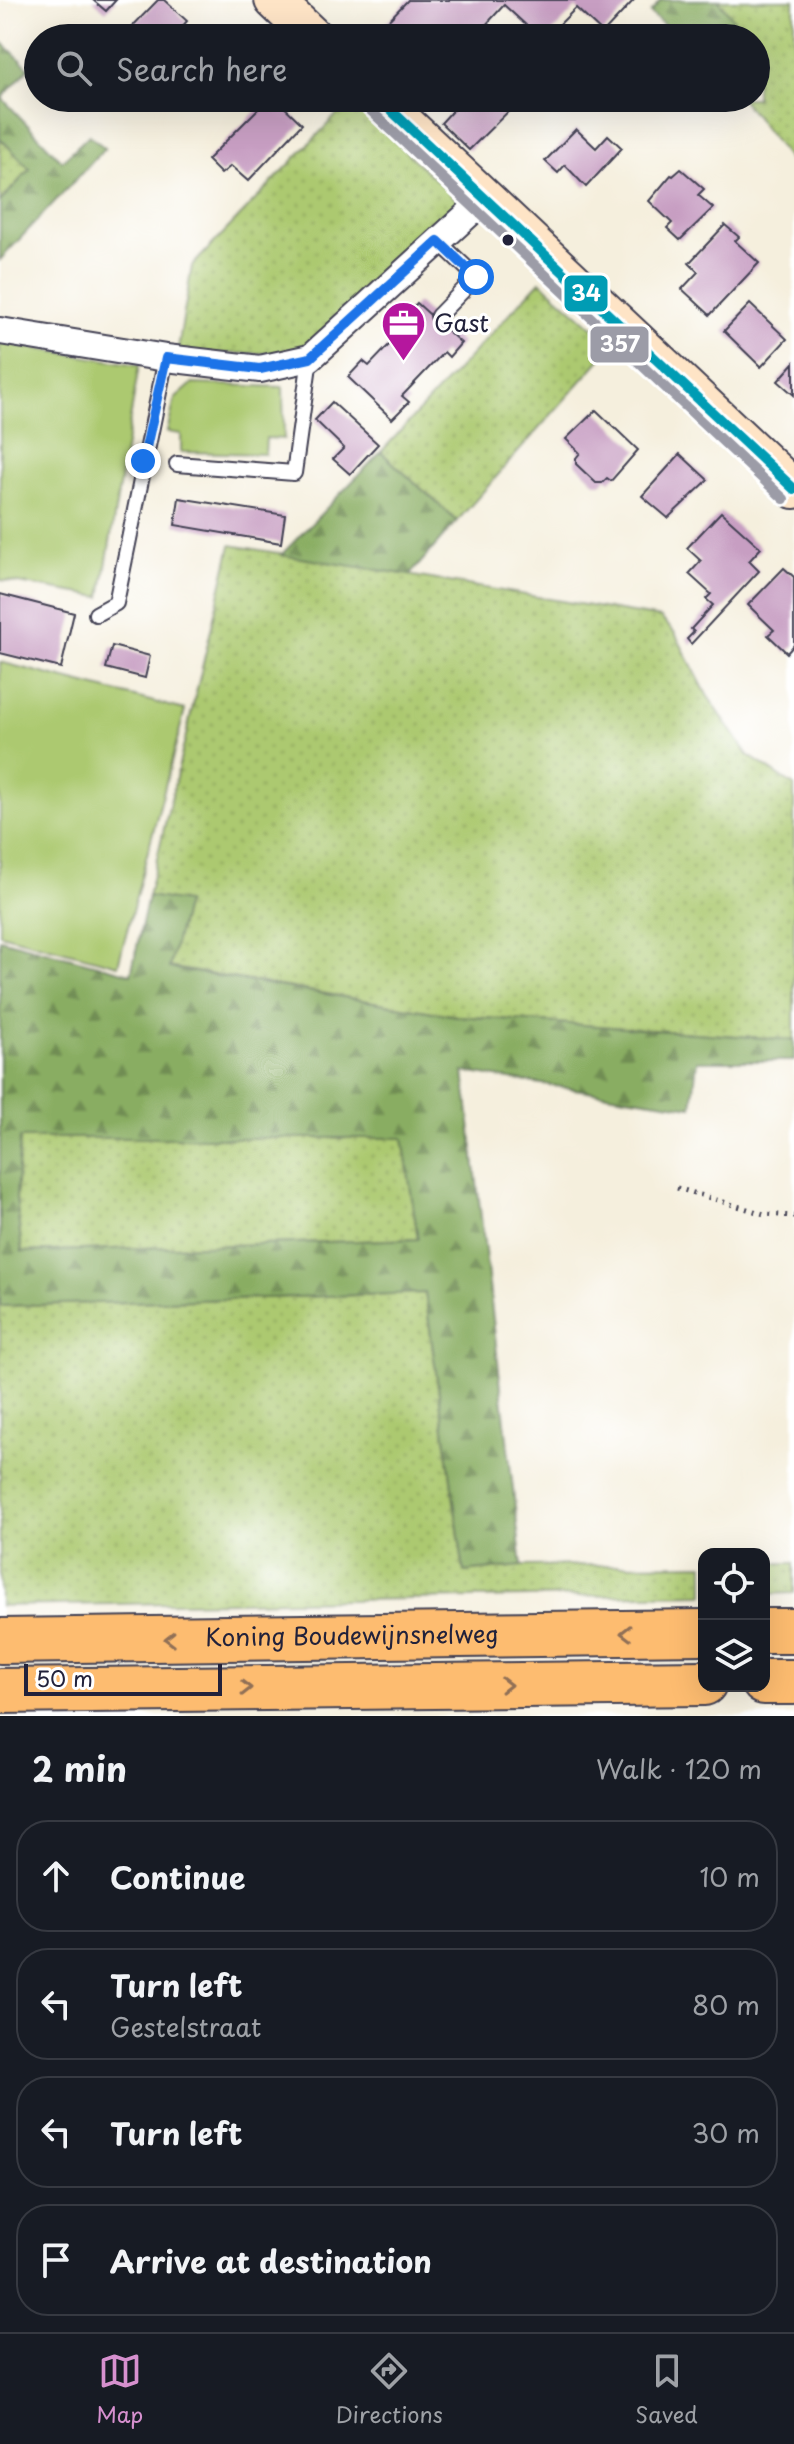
<!DOCTYPE html>
<meta charset="utf-8">
<style>
:root{--surface:#171b24;--page:#242831;--text:#f1f3f6;--muted:#9ea1a6;--line:#363941;--accent:#d690ce}
body{margin:0;font-family:"Playpen Sans",sans-serif;background:var(--page);color:var(--text)}
.controls{position:absolute;right:24px;bottom:24px;display:grid;overflow:hidden;border-radius:16px;box-shadow:0 8px 32px #0002}
.controls button{width:72px;height:72px;display:grid;place-items:center;padding:0;border:0;border-bottom:2px solid var(--line);background:var(--surface);color:var(--text);font:40px sans-serif}
.scale{position:absolute;left:24px;bottom:20px;width:198px;box-sizing:border-box;padding-left:8px;border:4px solid #22223b;border-top:0;font-size:22px;line-height:28px;white-space:nowrap;color:#22223b;-webkit-text-stroke:6px #fff;paint-order:stroke}
.stop{position:absolute;width:24px;height:24px;margin:-18px;border:6px solid #1a73e8;border-radius:50%;background:#fff}
.stop.end{background:#1a73e8;border-color:#fff;box-shadow:0 2px 8px #0008}
.list{margin:0;padding:0;list-style:none}
h2{display:flex;justify-content:space-between;align-items:center;height:104px;margin:0;padding:0 32px;font-size:34px}
h2 small{font-size:26px;font-weight:400;color:var(--muted)}
.list li{display:grid;grid-template-columns:52px 1fr auto;gap:24px;align-items:center;box-sizing:border-box;height:112px;margin:0 16px 16px;padding:0 16px;border:2px solid var(--line);border-radius:32px}
.list b{display:block;font-size:30px;white-space:nowrap}
.list p{margin:0;font-size:26px;white-space:nowrap;color:var(--muted)}
.list em{font-size:26px;font-style:normal;color:var(--muted)}
.icon{flex:none;width:44px;height:44px;fill:none;stroke:currentColor;stroke-width:2;stroke-linecap:round;stroke-linejoin:round}
.map{position:relative;flex:none;width:794px;height:1716px;overflow:hidden}
.search{position:absolute;background:var(--surface);box-shadow:0 8px 32px #0002;left:24px;right:24px;top:24px;height:88px;display:flex;align-items:center;gap:20px;box-sizing:border-box;padding:0 28px;border-radius:44px;color:var(--muted);font-size:30px}
.sheet{height:616px;background:var(--surface)}
nav{display:flex;justify-content:space-around;align-items:center;box-sizing:border-box;height:112px;border-top:2px solid var(--line);background:var(--surface);font-size:22px;color:var(--muted)}
nav a{display:grid;justify-items:center;gap:4px}
nav .on{color:var(--accent)}
.map>svg:first-child{display:block}
</style>
<div class="map">
<svg width="794" height="1716" viewBox="0 0 794 1716">
<defs>
<pattern id="grass-dots" width="8" height="8" patternUnits="userSpaceOnUse" patternTransform="scale(2)"><rect width="8" height="8" fill="#acc970"/><path d="M2 2h.1M6 6h.1" fill="none" stroke="#94ac62" stroke-width="1.8" stroke-linecap="round"/></pattern>
<pattern id="forest-firs" width="22" height="20" patternUnits="userSpaceOnUse" patternTransform="scale(2)"><rect width="22" height="20" fill="#89ad62"/><path d="M5 1l3.5 6h-7zM16 11l3.5 6h-7z" fill="#708c52"/></pattern>
</defs>
<rect width="100%" height="100%" fill="#fff"/>
<filter id="ink" filterUnits="userSpaceOnUse"><feTurbulence type="fractalNoise" baseFrequency=".0125" numOctaves="2"/><feDisplacementMap in="SourceGraphic" scale="16" xChannelSelector="R" yChannelSelector="G"/><feConvolveMatrix kernelMatrix="1 2 1 2 8 2 1 2 1" color-interpolation-filters="sRGB"/></filter>
<filter id="wash" filterUnits="userSpaceOnUse"><feTurbulence type="fractalNoise" baseFrequency=".006" numOctaves="4" result="noise"/><feDisplacementMap in="SourceGraphic" scale="32" xChannelSelector="R" yChannelSelector="G"/><feGaussianBlur stdDeviation="1.8" result="paint"/><feColorMatrix in="noise" values="0 0 0 0 0 0 0 0 0 0 0 0 0 0 0 0 0 1.4 0 .05"/><feComposite in="paint" operator="in"/></filter>
<g filter="url(#wash)">
<rect width="100%" height="100%" fill="#f5efdd"/>
<g fill="url(#grass-dots)" stroke="#677656" stroke-width="2">
<path d="M718,0h76v166l-53,-68h15v-60h-9z"/>
<path d="M351,100l109,103v9l-48,32 -88,93 -20,11 -25,5 -102,1 15,-88z"/>
<path d="M0,138l30,31 -30,33z"/>
<path d="M540,281l73,64 -156,176 -76,-69z"/>
<path d="M231,545l430,73 14,15 32,62 41,60 46,31v254l-337,-24 -289,-49 18,-64 -38,-7z"/>
<path d="M20,1137l384,1 14,101 -396,13 -6,-54z"/>
<path d="M425,1293l39,279 58,-6 182,-2v30l-704,12v-300z"/>
<path d="M764,1563h30v30l-30,1z"/>
</g>
<g fill="url(#forest-firs)" stroke="#56684e" stroke-width="2" fill-rule="evenodd">
<path d="M661,0h57l30,37 -69,1 -29,-25z"/>
<path d="M3,43l26,25 -27,30 60,63 27,-26 16,13 -105,112v-58l30,-33 -30,-31v-91z"/>
<path d="M381,452l76,69 -47,54 -129,-20z"/>
<path d="M148,896l38,6 -17,66 288,48 337,24v21h-97l-5,46 -228,-35 58,494 -58,6 -39,-279 -425,13v-367l131,35zM20,1138h383l15,101 -396,13 -6,-54z"/>
</g>
<g fill="#acc970" stroke="#677656" stroke-width="2">
<path d="M0,343l139,22 -38,232 -101,-17z"/>
<path d="M192,384l91,3 1,52 -18,-1 -1,16 -84,-2v-18l-14,-2 8,-33z"/>
<path d="M0,662l185,48 -67,255 -118,-31z"/>
</g>
<g id="blocks">
<g fill="#c79ec2">
<path d="M93,0h23l-10,11z"/>
<path d="M158,0h6l23,21 -5,6 9,9 -2,2h-68z"/>
<path d="M408,0h226l-31,33 -27,-25 -30,30h-6l-36,-33 -30,33h-77l-14,-12z"/>
<path d="M269,98h6l27,26 -54,57 -17,-15 -10,8 -14,-14z"/>
<path d="M464,98h58l-53,52 -28,-27z"/>
<path d="M576,129l20,19 12,-13 14,13 -36,39 -21,-22 -7,8 -13,-12z"/>
<path d="M681,169l23,20 -6,6 15,13 -33,32 -13,-12 5,-5 -23,-22 22,-26 2,1z"/>
<path d="M725,225l14,12 -4,4 24,22 -49,52 -28,-26 16,-17 -9,-9z"/>
<path d="M417,303l44,40 -12,14 -5,-5 -42,44 7,6 -17,17 -44,-42 15,-16 6,5 43,-45 -6,-6z"/>
<path d="M750,304l37,35 -26,28 -37,-36z"/>
<path d="M794,363v32l-16,-14z"/>
<path d="M332,402l46,42 -28,30 -17,-15 11,-11 -29,-28z"/>
<path d="M596,410l42,40 -27,31 -4,-3 -5,5h-6l-20,-19v-6l4,-5 -14,-14z"/>
<path d="M680,454l28,26 -40,38 -26,-22z"/>
<path d="M179,498l106,17 -4,28 -106,-18z"/>
<path d="M721,512l40,36 -12,13 10,10 -68,73 -4,-5 7,-7 -3,-3 22,-24 -7,-6 5,-5 -22,-20 12,-13 -14,-13z"/>
<path d="M784,568l10,9v68l-7,8 -19,-18 6,-5 -26,-25z"/>
<path d="M0,594l74,19 -13,55 -61,-15z"/>
<path d="M112,646l38,10 -5,22 -39,-10z"/>
</g>
</g>
</g>
<g filter="url(#ink)">
<use href="#blocks" fill-opacity="0" stroke="#424153" stroke-width="2"/>
<g fill="none" stroke-linecap="round" stroke-linejoin="round">
<defs>
<g id="lane">
<path d="M438,241l38,36 -38,39"/>
<path d="M177,464l117,9 16,-115"/>
<path d="M96,614l20,-11 50,-245"/>
</g>
<path id="street" d="M0,331l166,27 94,11 50,-11 175,-159"/>
<g id="secondary">
<path d="M274,0l40,38"/>
<path d="M378,98l416,391"/>
</g>
<g id="highway">
<path d="M764,1631h30"/>
<path id="s1" d="M0,1641l704,-9"/>
<path d="M764,1682h30"/>
<path d="M0,1691l704,-8"/>
</g>
</defs>
<use href="#lane" stroke="#424153" stroke-width="18"/>
<use href="#street" stroke="#424153" stroke-width="30"/>
<use href="#secondary" stroke="#424153" stroke-width="42"/>
<use href="#highway" stroke="#424153" stroke-width="48"/>
<path stroke="#424153" stroke-width="5" stroke-dasharray="2 6" stroke-linecap="butt" d="M677,1188l87,26 30,2"/>
<use href="#lane" stroke="#fff" stroke-width="14"/>
<use href="#street" stroke="#fff" stroke-width="26"/>
<use href="#secondary" stroke="#fee4c6" stroke-width="38"/>
<use href="#highway" stroke="#fdbc70" stroke-width="44"/>
<defs>
<path id="bus-1" d="M378,98l416,391"/>
<path id="bus-2" d="M368,108l416,391"/>
</defs>
<use href="#bus-1" stroke="#fff" stroke-width="16"/>
<use href="#bus-2" stroke="#fff" stroke-width="16"/>
<use href="#bus-1" stroke="#009cb4" stroke-width="10"/>
<use href="#bus-2" stroke="#9c9ca7" stroke-width="10"/>
</g>
<defs><path id="oneway-chevron" d="M-2-3.5L2.5 0L-2 3.5" fill="none" stroke-width="1.6" stroke-linecap="round" stroke-linejoin="round" transform="scale(2)"/></defs>
<g stroke="#906f56">
<use href="#oneway-chevron" transform="translate(626 1633) rotate(179)"/>
<use href="#oneway-chevron" transform="translate(170 1639) rotate(179)"/>
<use href="#oneway-chevron" transform="translate(506 1685) rotate(-1)"/>
<use href="#oneway-chevron" transform="translate(246 1688) rotate(-1)"/>
</g>
</g>
<g fill="none" stroke-linecap="round" stroke-linejoin="round" filter="url(#ink)">
<path stroke="#1a73e8" stroke-width="10" d="M143,461l23,-103 94,11 50,-11 128,-117 38,36"/>
</g>
<defs>
<symbol id="office-pin" viewBox="-11 -11 22 30"><path d="M0 17L-7.5 6A9.5 9.5 0 1 1 7.5 6Z" fill="#b5179e" stroke="#fff"/><path d="M-6-3h4V-5.5h4V-3h4V5H-6ZM-1-4.5V-3h2v-1.5ZM-6 0V1H6V0Z" fill="#fff"/></symbol>
</defs>
<g fill-rule="evenodd">
<use href="#office-pin" x="378" y="298" width="51" height="69"/>
</g>
<circle fill="#22223b" stroke="#fff" stroke-width="3" cx="508" cy="240" r="7"/>
<g text-anchor="middle" stroke-width="6" stroke-linejoin="round" paint-order="stroke">
<g font-size="24" fill="#22223b" stroke="#fff" text-anchor="start">
<text x="434" y="332">Gast</text>
</g>
<g font-size="24" fill="#22223b" stroke="#fff">
<text dy="8" stroke="none"><textPath href="#s1" startOffset="352">Koning Boudewijnsnelweg</textPath></text>
</g>
</g>
<g stroke="#fff" stroke-width="3">
<rect x="563" y="274" width="46" height="39" rx="8" fill="#009cb4"/>
<rect x="589" y="325" width="61" height="39" rx="8" fill="#9c9ca7"/>
</g>
<g font-size="22" text-anchor="middle" font-weight="bold" fill="#fff">
<text x="586" y="301">34</text>
<text x="620" y="352">357</text>
</g>
</svg>
<div class="controls">
<button><svg class="icon" aria-label="locate" viewBox="0 0 24 24"><circle cx="12" cy="12" r="6"/><path d="M12 2v4M12 18v4M2 12h4M18 12h4"/></svg></button>
<button><svg class="icon" aria-label="layers" viewBox="0 0 24 24"><path d="M12 4l9 5-9 5-9-5zM3 14l9 5 9-5"/></svg></button>
</div>
<div class="scale">50 m</div>
<div class="stop" style="left:476px;top:277px"></div>
<div class="stop end" style="left:143px;top:461px"></div>
<div class="search"><svg class="icon" aria-label="search" viewBox="0 0 24 24"><circle cx="10" cy="10" r="6"/><path d="M15 15l6 6"/></svg>Search here</div>
</div>
<section class="sheet">
<h2>2 min<small>Walk · 120 m</small></h2>
<ul class="list">
<li><svg class="icon" aria-label="ahead" viewBox="0 0 24 24"><path d="M12 20V5M6 11l6-6 6 6"/></svg><div><b>Continue</b></div><em>10 m</em></li>
<li><svg class="icon" aria-label="left" viewBox="0 0 24 24"><path d="M17 20v-9H6M10 6l-5 5 5 5"/></svg><div><b>Turn left</b><p>Gestelstraat</p></div><em>80 m</em></li>
<li><svg class="icon" aria-label="left" viewBox="0 0 24 24"><path d="M17 20v-9H6M10 6l-5 5 5 5"/></svg><div><b>Turn left</b></div><em>30 m</em></li>
<li><svg class="icon" aria-label="arrive" viewBox="0 0 24 24"><path d="M6 21V4h12l-3 4 3 4H6"/></svg><div><b>Arrive at destination</b></div></li>
</ul>
</section>
<nav>
<a class="on"><svg class="icon" aria-label="map" viewBox="0 0 24 24"><path d="M3 6l6-2 6 2 6-2v14l-6 2-6-2-6 2zM9 4v14M15 6v14"/></svg>Map</a>
<a><svg class="icon" aria-label="directions" viewBox="0 0 24 24"><path d="M12 3l9 9-9 9-9-9zM9 14v-3h6M13 9l2 2-2 2"/></svg>Directions</a>
<a><svg class="icon" aria-label="saved" viewBox="0 0 24 24"><path d="M7 4h10v16l-5-4-5 4z"/></svg>Saved</a>
</nav>
